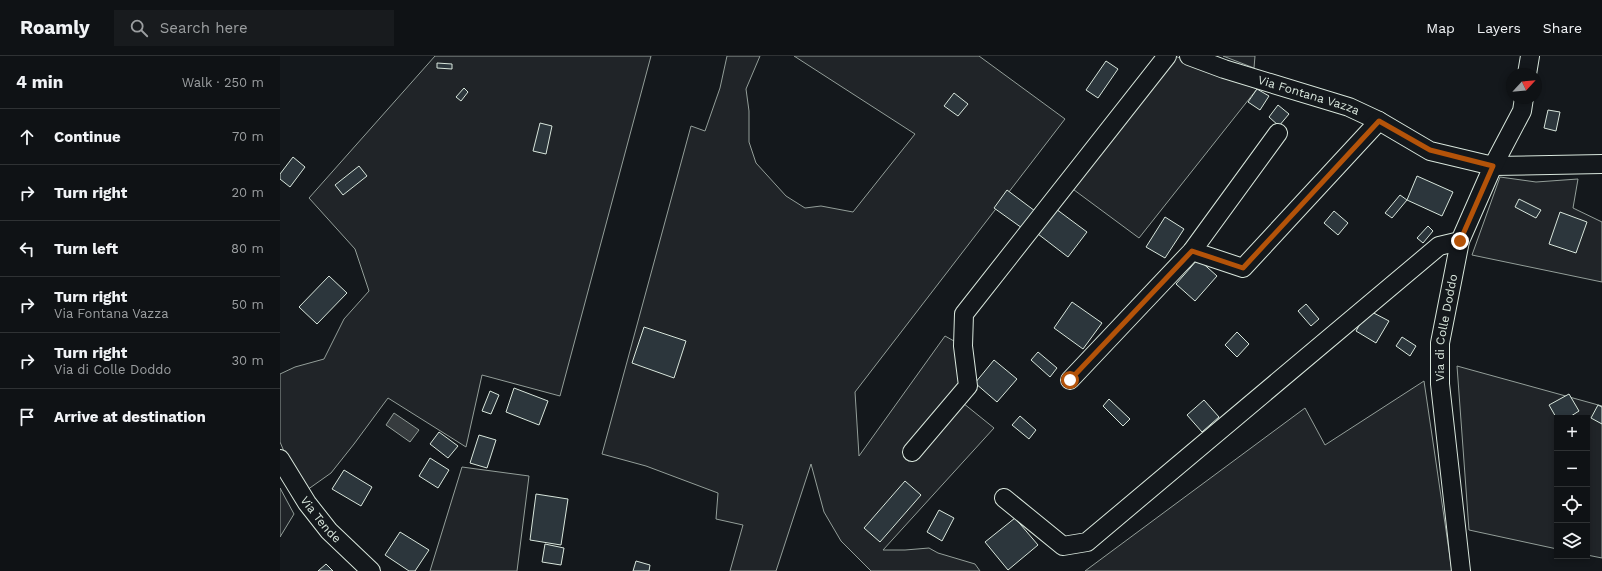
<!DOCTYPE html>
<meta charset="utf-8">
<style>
:root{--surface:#0f1215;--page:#181b1e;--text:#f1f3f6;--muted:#9b9ea0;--line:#2f3234}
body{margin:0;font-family:"Work Sans",sans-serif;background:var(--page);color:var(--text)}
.controls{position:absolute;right:12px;bottom:12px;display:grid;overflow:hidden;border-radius:0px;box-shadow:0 2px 6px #0003}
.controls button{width:36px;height:36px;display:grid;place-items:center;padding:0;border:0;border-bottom:1px solid var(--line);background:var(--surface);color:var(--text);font:20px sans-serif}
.compass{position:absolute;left:1226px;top:12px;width:36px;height:36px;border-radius:50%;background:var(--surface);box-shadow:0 2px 6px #0003;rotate:64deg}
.stop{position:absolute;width:12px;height:12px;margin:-9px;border:3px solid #b45309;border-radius:50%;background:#fff}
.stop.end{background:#b45309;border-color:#fff;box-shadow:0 1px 4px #0008}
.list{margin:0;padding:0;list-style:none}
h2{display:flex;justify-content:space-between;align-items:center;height:52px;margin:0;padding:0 16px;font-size:17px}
h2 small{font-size:13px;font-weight:400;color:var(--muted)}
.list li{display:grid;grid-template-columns:26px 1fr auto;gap:12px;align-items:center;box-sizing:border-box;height:56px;padding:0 16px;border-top:1px solid var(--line)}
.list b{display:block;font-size:15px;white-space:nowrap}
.list p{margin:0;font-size:13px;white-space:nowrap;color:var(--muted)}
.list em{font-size:13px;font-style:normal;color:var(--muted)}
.icon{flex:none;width:22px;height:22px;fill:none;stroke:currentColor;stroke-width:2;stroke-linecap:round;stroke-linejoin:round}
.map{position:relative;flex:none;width:1322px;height:515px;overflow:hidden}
header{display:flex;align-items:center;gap:24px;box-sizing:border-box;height:56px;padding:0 20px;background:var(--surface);border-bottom:1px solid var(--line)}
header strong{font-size:19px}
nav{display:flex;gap:22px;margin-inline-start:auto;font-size:14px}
.search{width:280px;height:36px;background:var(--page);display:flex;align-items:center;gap:10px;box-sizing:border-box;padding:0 14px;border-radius:0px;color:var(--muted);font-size:15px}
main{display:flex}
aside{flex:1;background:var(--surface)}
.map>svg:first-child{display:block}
</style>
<header>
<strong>Roamly</strong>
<div class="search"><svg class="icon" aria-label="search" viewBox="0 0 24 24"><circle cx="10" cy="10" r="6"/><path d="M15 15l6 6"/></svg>Search here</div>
<nav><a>Map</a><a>Layers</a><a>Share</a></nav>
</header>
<main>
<aside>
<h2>4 min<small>Walk · 250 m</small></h2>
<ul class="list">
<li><svg class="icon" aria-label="ahead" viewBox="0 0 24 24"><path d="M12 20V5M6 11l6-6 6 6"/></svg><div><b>Continue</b></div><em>70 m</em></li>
<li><svg class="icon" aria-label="right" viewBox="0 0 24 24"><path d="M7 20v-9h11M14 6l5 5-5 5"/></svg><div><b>Turn right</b></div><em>20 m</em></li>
<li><svg class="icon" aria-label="left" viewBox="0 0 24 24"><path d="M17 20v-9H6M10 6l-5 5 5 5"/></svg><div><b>Turn left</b></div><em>80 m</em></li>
<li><svg class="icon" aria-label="right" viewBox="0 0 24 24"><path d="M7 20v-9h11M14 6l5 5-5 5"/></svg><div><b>Turn right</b><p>Via Fontana Vazza</p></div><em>50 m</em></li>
<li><svg class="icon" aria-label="right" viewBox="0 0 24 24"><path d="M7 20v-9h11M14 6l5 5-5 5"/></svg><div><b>Turn right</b><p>Via di Colle Doddo</p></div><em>30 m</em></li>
<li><svg class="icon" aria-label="arrive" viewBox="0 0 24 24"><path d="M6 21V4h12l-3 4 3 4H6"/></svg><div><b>Arrive at destination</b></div></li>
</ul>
</aside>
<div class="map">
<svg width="1322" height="515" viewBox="0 0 1322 515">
<rect width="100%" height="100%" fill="#14181c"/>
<g fill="#202428" stroke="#939e99">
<path d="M155,0h216l-91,340 -78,-21 -16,72 -78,-49 -34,46 -23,29 -24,17 -21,-34 -6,-14v-68l15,-7 29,-8 20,-40 25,-28 -14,-42 -46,-51z"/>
<path d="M447,0h33l-14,33 3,22v31l7,21 30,33 19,12 16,-2 32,6 62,-78 -121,-78h185l86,63 -210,273 4,64 86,-120 18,10 -5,53 36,29 -111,122h22l24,-2 9,5 37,11 5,7h-109l-30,-30 -17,-29 -13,-48 -35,107h-46l13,-46 -27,-6 2,-26 -72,-27 -44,-12 89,-328 14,5 15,-43z"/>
<path d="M895,0l82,33 -118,149 -73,-54z"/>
<path d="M943,0h32l-1,12z"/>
<path d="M1220,121l36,5 42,-3 -5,29 29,14v60l-130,-27z"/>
<path d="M1177,310l145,40v152l-15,-3v-137h-30v131l-88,-19z"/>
<path d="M1144,325l28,190h-367l220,-163 20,37z"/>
<path d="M182,411l67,9 -12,95h-87z"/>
<path d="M0,432l14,26 -14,23z"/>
</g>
<path fill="#363b3e" stroke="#939e99" d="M114,357l25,17 -9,12 -24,-17z"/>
<g fill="#2c363c" stroke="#d8e6dc">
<path d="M826,5l12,8 -20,29 -12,-8z"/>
<path d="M157,7l15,1v5l-15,-1z"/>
<path d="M184,32l4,4 -7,9 -5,-4z"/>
<path d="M977,33l12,7 -9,14 -12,-8z"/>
<path d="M674,37l14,11 -10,12 -14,-10z"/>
<path d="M998,49l11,9 -10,12 -10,-9z"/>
<path d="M1268,54l12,2 -4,19 -12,-3z"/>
<path d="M260,67l12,3 -6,28 -13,-3z"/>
<path d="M13,101l12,10 -15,20 -10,-8v-5z"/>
<path d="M79,110l8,10 -24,19 -8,-10z"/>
<path d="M1137,120l36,16 -11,24 -35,-16z"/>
<path d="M727,134l28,21 -13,17 -28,-20z"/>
<path d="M1120,139l7,5 -15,18 -7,-5z"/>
<path d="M1239,143l22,11 -5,8 -21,-11z"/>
<path d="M776,153l31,23 -19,25 -30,-23z"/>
<path d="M1054,155l14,12 -10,12 -14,-12z"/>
<path d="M1280,156l27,10 -11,31 -27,-9z"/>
<path d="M885,161l19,12 -19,29 -19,-11z"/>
<path d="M1148,170l5,5 -10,12 -6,-5z"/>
<path d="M918,203l19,17 -22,25 -19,-17z"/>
<path d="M49,220l18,17 -30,31 -18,-17z"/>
<path d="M792,246l30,21 -19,26 -29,-21z"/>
<path d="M1026,248l13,15 -8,7 -13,-15z"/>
<path d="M1088,254l21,11 -13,22 -20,-12z"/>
<path d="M364,271l42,14 -12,37 -42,-15z"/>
<path d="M957,276l12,12 -12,13 -12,-12z"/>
<path d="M1122,281l14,9 -6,10 -14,-10z"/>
<path d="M758,296l19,16 -7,9 -19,-17z"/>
<path d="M714,304l23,19 -20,23 -22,-19z"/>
<path d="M234,332l34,13 -9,24 -33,-13z"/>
<path d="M210,335l9,4 -8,19 -9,-3z"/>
<path d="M1289,338l10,17 -11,7 -11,1 -8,-14z"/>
<path d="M829,343l21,20 -7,7 -20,-20z"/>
<path d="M924,344l15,17 -17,15 -15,-17z"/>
<path d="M1318,349l4,2v17l-11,-6z"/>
<path d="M740,360l16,14 -7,9 -17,-14z"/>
<path d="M159,376l19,14 -10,12 -18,-14z"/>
<path d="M199,379l17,5 -9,28 -17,-5z"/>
<path d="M150,402l19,12 -11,18 -19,-12z"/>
<path d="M64,414l28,17 -11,19 -29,-17z"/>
<path d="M625,425l16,14 -41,47 -16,-14z"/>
<path d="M256,438l32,5 -7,46 -31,-5z"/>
<path d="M659,454l15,8 -12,23 -15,-9z"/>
<path d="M735,462l23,27 -30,25 -23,-28z"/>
<path d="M120,476l29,18 -14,21h-6l-24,-16z"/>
<path d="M265,488l19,4 -3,17 -19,-3z"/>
<path d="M356,505l14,4 -1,6h-16z"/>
<path d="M46,508l7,7h-15z"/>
</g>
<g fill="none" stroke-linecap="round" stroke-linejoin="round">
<defs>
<g id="minor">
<path id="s1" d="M909,0l35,13 125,38 30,14 51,30 63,15 109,-2"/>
<path d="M1247,18l3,-18"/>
<path d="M912,195l51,17 136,-147"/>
<path d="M790,324l122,-129 86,-118"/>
<path d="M632,396l56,-66 -5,-40 1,-32 203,-258"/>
<path id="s2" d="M0,403l27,44 22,28 42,40"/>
<path d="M724,442l59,48 24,-4 352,-296 21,-5"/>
<path id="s3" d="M1181,515l-21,-187v-41l20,-102 33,-75 29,-55 2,-13"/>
</g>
</defs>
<use href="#minor" stroke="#d8e6dc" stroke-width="20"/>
<use href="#minor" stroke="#14181c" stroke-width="18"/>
</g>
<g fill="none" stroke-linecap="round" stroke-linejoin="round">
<path stroke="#b45309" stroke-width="5" d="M790,324l122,-129 51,17 136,-147 51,29 63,16 -33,75"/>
</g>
<g text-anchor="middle" stroke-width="3" stroke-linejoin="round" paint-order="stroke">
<g font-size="12" fill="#d8e6dc" stroke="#14181c">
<text dy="4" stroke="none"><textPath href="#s1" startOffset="126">Via Fontana Vazza</textPath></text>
<text dy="4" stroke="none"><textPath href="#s3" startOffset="245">Via di Colle Doddo</textPath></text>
<text dy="4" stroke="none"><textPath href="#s2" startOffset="73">Via Tende</textPath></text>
</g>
</g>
</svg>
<div class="controls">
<button>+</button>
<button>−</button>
<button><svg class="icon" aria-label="locate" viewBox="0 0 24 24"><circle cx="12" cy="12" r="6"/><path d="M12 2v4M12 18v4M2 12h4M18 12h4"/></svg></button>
<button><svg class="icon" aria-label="layers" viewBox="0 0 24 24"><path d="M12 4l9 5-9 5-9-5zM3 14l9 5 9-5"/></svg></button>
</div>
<svg class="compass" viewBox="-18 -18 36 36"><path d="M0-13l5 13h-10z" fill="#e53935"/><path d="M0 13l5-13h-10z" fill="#9b9ea0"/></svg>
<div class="stop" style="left:790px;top:324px"></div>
<div class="stop end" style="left:1180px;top:185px"></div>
</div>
</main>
